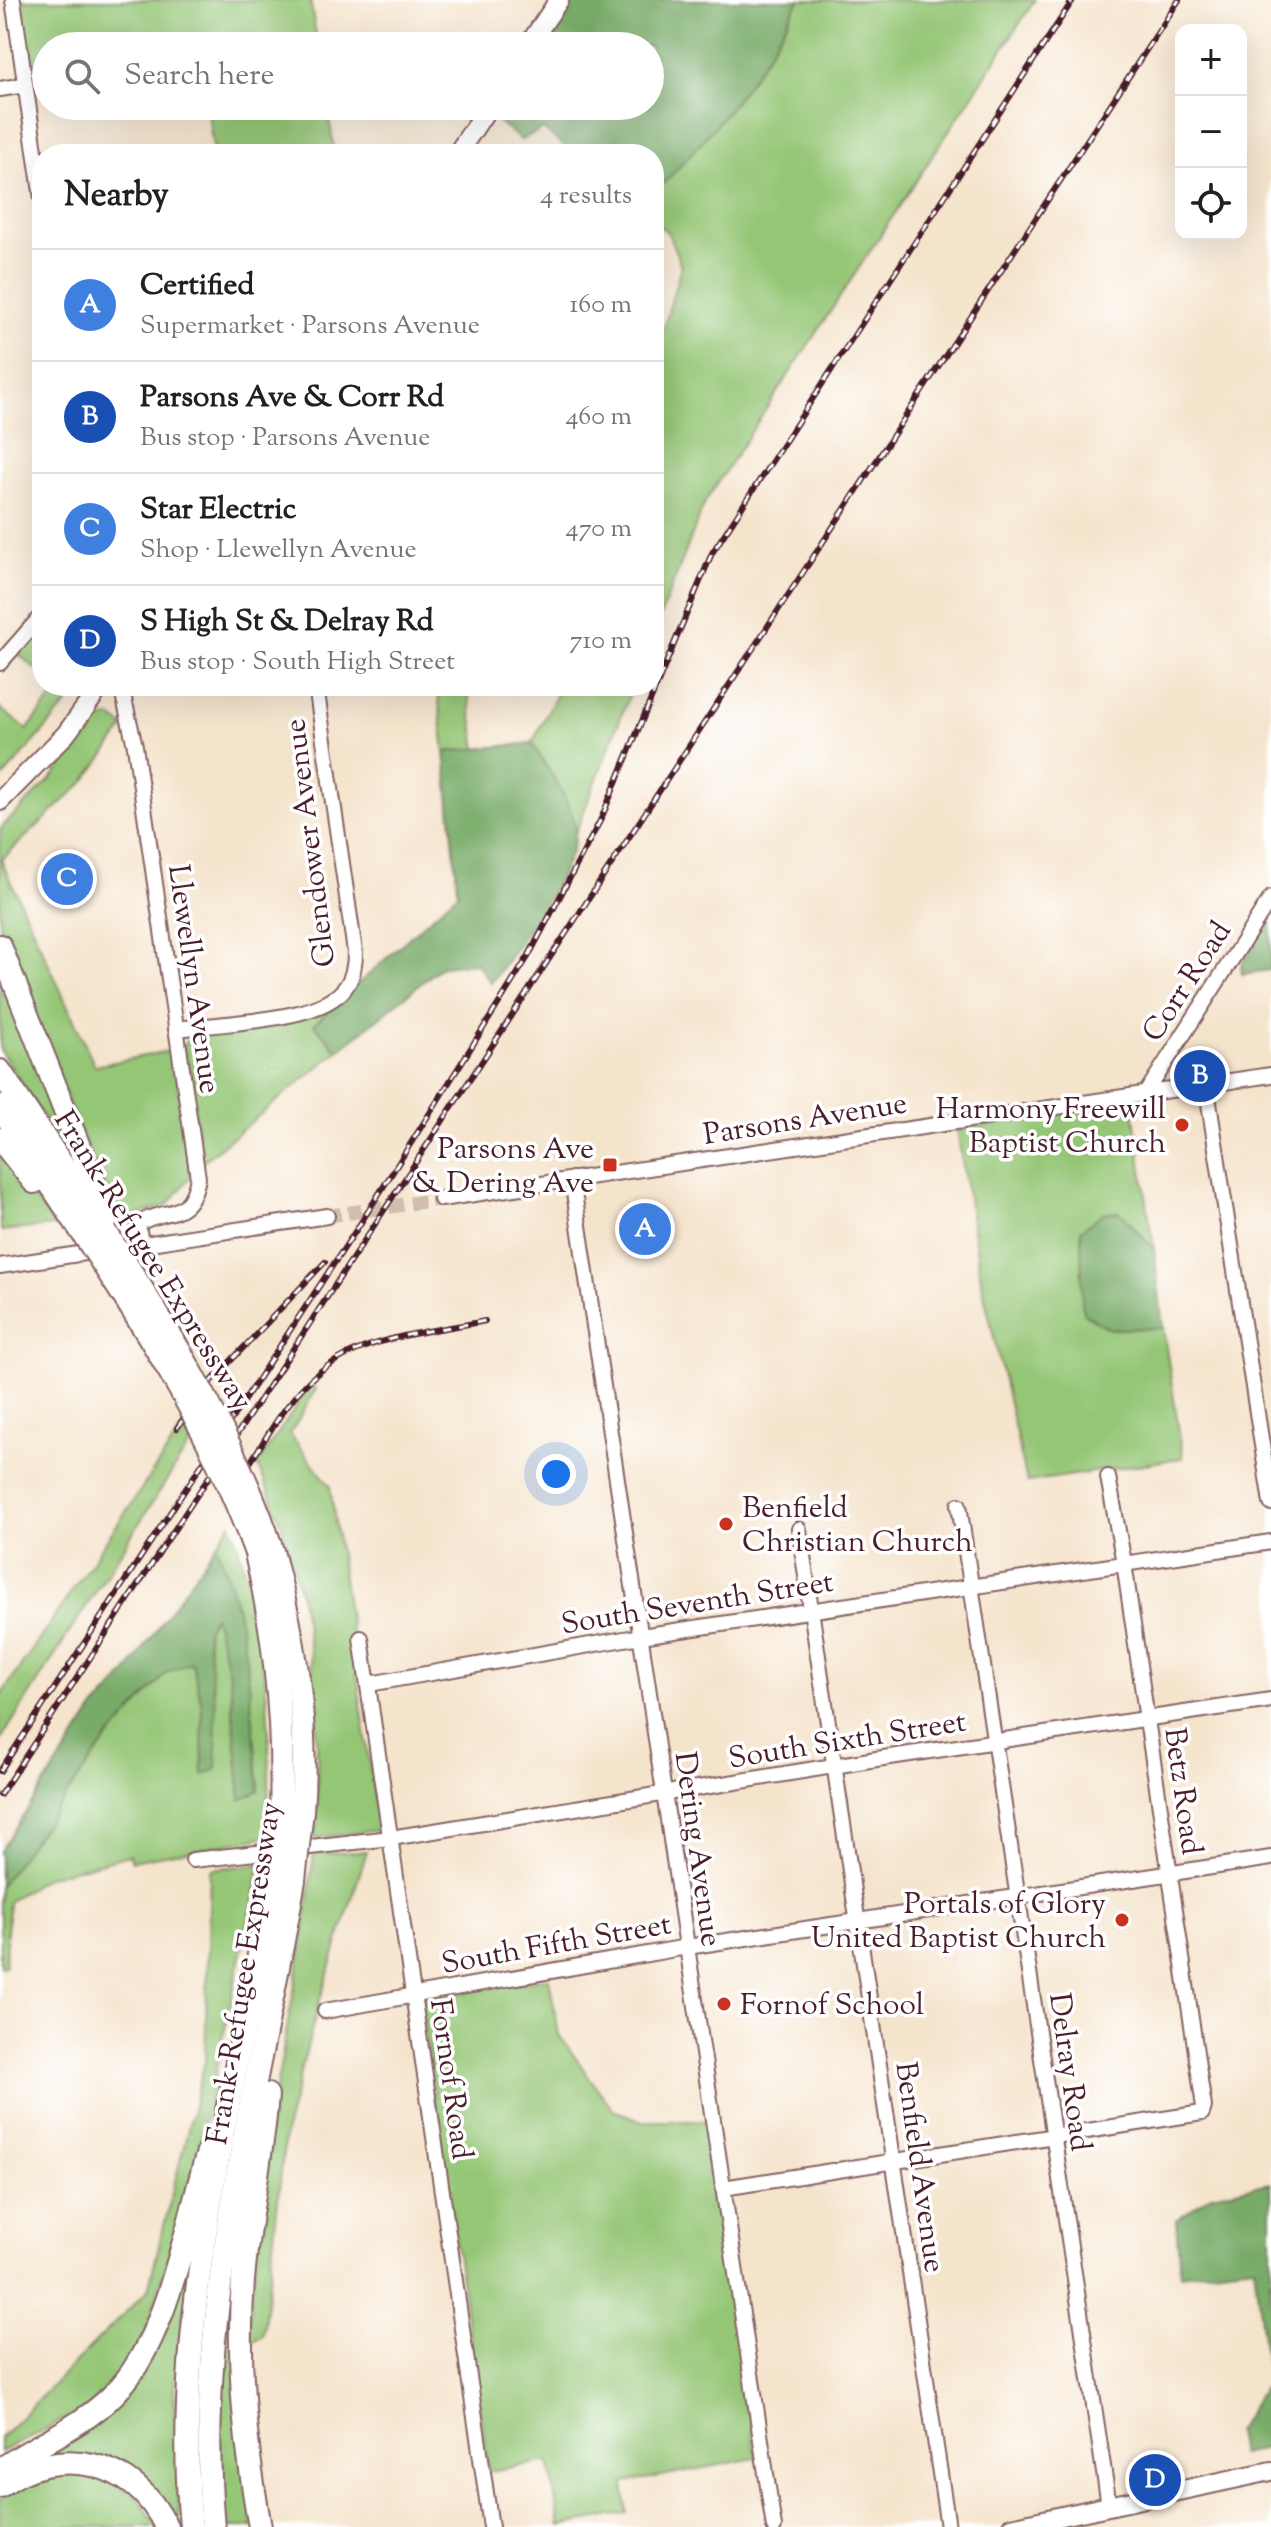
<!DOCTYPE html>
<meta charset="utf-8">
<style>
:root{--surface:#fff;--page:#f2f2f2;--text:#202124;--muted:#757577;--line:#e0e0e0;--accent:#b45309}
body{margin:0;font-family:"Sorts Mill Goudy",serif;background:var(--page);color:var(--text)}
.controls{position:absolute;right:24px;top:24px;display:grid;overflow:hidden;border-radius:16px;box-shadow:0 8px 32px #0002}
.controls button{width:72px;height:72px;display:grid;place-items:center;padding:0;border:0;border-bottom:2px solid var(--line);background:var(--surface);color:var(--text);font:40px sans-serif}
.you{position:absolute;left:556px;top:1474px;width:28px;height:28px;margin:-20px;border:6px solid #fff;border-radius:50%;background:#1a73e8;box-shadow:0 0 0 12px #1a73e833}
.badge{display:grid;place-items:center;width:52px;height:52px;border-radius:50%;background:var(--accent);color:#fff;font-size:26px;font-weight:700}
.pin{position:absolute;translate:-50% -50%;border:4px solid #fff;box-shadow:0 2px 8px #0006}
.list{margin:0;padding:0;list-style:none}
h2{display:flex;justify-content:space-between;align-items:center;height:104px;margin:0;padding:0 32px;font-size:34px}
h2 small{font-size:26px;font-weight:400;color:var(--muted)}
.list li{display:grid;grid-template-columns:52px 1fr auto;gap:24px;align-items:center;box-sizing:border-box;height:112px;padding:0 32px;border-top:2px solid var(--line)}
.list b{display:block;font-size:30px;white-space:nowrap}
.list p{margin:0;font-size:26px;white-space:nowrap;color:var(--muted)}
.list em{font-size:26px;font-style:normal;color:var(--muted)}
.icon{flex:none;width:44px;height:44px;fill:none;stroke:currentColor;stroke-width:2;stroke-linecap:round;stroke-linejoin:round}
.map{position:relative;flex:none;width:1271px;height:2527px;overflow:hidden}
.search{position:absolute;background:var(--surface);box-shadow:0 8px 32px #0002;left:32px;top:32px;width:632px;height:88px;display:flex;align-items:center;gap:20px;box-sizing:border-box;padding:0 28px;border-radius:44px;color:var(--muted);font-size:30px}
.panel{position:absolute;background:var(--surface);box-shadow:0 8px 32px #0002;left:32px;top:144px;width:632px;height:552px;border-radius:32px}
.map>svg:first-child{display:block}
</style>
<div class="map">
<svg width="1271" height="2527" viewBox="0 0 1271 2527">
<rect width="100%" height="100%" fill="#fff"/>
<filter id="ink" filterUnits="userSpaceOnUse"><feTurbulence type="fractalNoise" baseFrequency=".0125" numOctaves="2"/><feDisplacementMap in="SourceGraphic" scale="16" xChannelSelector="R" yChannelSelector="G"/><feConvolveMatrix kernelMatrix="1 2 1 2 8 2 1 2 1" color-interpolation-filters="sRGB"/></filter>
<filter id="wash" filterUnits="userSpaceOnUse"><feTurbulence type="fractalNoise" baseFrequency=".006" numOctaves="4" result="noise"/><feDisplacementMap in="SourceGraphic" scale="32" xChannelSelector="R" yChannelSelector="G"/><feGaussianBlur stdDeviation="1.8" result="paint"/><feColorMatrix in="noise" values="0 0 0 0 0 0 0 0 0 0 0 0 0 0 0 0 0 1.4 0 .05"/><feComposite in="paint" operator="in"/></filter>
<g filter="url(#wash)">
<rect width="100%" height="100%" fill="#f5e4cc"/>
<g fill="#95c676" stroke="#707250" stroke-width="2">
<path d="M19,0h291l8,46h-272v38l-14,1z"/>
<path d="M799,0h236l-330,502 -51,130v-268l27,-98 -13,-33 -14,-12v-28c58,-59 107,-118 145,-193z"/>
<path d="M207,106h120l8,48h-121z"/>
<path d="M42,625v49l-25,-21z"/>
<path d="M56,686h27l-83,95v-73l27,22 32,-41z"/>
<path d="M437,686h30l10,63 -32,3z"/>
<path d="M561,686h72l-58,148 -11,-36 -32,-55z"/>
<path d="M111,717l14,10 -40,54 -84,79 94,206 79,-16 16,127 -22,28 -45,15 -43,-88 -80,-206v-97l50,-49 48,-59z"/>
<path d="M0,970l78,194 -4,1 -74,-115z"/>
<path d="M334,1006l-20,18 24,27 -136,111 -18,-117 7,-13z"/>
<path d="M1132,1103l22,146 -34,-37 -10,117 53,-1 20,130 -156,24 -45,-197 -25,-155z"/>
<path d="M0,1152l55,74 -54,5z"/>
<path d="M311,1385l5,4 -26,45 40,52 49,344 -64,8c7,-100 -1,-209 -31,-305 -7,-24 -18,-47 -27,-69z"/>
<path d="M182,1429l11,10 -193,302v-44z"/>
<path d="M231,1523c33,103 46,207 34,314l-133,24 -3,-6 -83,22 -37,24 -4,65 -5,1v-81l106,-145 61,-69 25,-10 10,43 1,69 12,-69 -9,-76 9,-14 15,63 11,122 18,-10c-8,-82 -10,-168 -43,-245z"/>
<path d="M367,1851l-49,155 -32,121 -23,209 -16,8 22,-216 33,-182 12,-92z"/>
<path d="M261,1864l-65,297 -50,172 -21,35 -38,40 -87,44v-14l148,-148 57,-229 5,-192z"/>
<path d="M549,1978l10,57 54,75 30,11h65l48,337 -132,25 3,30 -67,13 -11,-65 -60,10 -69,-472z"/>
<path d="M192,2243l-18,143 6,141h-7l-27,-41 -114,-26 74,-46z"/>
<path d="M231,2275h6l16,252h-30l-5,-121z"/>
<path d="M91,2469l48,29 18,29h-157v-31l30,-21z"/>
</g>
<g fill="#78ab67" stroke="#616549" stroke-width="2">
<path d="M574,0h225c-38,75 -87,134 -145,193v-39h-80l-31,-25 -22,11 -25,-20 10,-14h144v-60h-106z"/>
<path d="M532,743c15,26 41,58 43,89 2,33 -64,122 -84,151l-15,-20 -34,3 -104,85 -24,-27 144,-131 -13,-141z"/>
<path d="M1271,921v49l-29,4 -1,-9z"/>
<path d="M1120,1212l34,37 9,79 -53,1 -25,-15 -3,-11 -1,-73 22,-17z"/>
<path d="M216,1545c33,77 35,163 43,245l-18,10 -11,-122 -16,-62 -8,13 9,76 2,64 -14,6 -1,-70 -10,-43 -25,10 -61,69 -106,145v-35l95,-143 30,-33z"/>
<path d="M1271,2183v265l-31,6 -4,-22 32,-51 -14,-116 -74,9 -4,-54 35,-25z"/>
</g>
</g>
<g filter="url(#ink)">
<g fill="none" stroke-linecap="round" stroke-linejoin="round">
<path stroke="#d3bdac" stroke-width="14" stroke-dasharray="14 7" stroke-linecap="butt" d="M327,1216l114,-17"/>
<defs>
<g id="minor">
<path d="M13,0l29,199"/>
<path d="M0,89l25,-4"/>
<path d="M0,663l42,-48"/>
<path d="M121,686l14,60 63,432c-9,45 -32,28 -60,46l3,20"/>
<path d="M176,1029c40,-5 123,-8 155,-29 19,-11 24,-28 24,-48l-39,-266"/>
<path d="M1206,1084l65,419"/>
<path d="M1146,1093l125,-195"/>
<path d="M572,1179l202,1348"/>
<path d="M441,1199l830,-124"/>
<path d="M0,1266l327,-50"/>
<path d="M959,1505l150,1001"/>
<path d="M799,1529l149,998"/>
<path d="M361,1638l130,889"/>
<path d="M369,1684l272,-48 630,-94"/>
<path d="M193,1860l198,-22 479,-78 401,-60"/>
<path d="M325,2011l362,-64 584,-89"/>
<path d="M723,2188l479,-75 2,-6 -80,-544 -16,-86"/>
</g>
<g id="major">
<path d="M528,46l31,-46"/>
<path d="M457,154l32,-48"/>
<path d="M0,801l66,-67 35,-48"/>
<path d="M1011,2527l260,-56"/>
</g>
<g id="highway">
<path d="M0,946l89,226"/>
<path d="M0,1071l71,107"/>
<path d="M0,1106l51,79"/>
<path d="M0,1139l34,43"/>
<path d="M270,1544c24,87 39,176 32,267"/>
<path d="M256,1553c20,88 28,170 25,260"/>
<path d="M0,2470c36,-26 80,-42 112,-74 56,-53 74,-173 97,-247"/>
<path d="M0,2486c58,-43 136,-26 166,41"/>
<path d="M191,2527c-20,-216 43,-432 82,-644"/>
<path d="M213,2527c-20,-219 45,-432 81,-647"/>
<path d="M260,2527c-16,-89 -25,-178 -15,-268 6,-55 18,-109 22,-164"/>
</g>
</defs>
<use href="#minor" stroke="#866463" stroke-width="18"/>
<use href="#major" stroke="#866463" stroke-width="22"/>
<use href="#highway" stroke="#866463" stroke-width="26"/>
<use href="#minor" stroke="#fff" stroke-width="14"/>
<use href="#major" stroke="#fff" stroke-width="18"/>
<use href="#highway" stroke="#fff" stroke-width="22"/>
<defs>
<g id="rail">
<path d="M177,1428l27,-39 121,-127"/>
<path d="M246,1469c19,-29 36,-61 61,-86 45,-46 117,-50 178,-62"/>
<path d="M0,1771l360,-547 168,-267 73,-138 111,-266 361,-553"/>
<path d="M0,1795l1179,-1795"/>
</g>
</defs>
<use href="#rail" stroke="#4a1f2b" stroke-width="6"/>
<use href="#rail" stroke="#fff" stroke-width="3" stroke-dasharray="9" stroke-linecap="butt"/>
<defs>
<g id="highway-bridge">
<path d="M89,1172l20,45"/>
<path d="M71,1178c76,118 153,232 199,366"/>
<path d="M51,1185c80,121 155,231 205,368"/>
<path d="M294,1880l8,-69"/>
<path d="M273,1883l8,-70"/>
</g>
</defs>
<use href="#highway-bridge" stroke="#866463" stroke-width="26" stroke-linecap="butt"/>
<use href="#highway-bridge" stroke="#fff" stroke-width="22"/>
</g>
</g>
<g fill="#c8321e" stroke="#fff" stroke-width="3">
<circle cx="1182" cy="1125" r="8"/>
<rect x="602" y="1157" width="16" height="16" rx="4"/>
<circle cx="726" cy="1524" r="8"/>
<circle cx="1122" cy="1920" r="8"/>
<circle cx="724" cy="2004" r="8"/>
</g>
<g text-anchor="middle" stroke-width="7" stroke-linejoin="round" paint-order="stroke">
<g font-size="30" fill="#4a1f2b" stroke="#fff">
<text transform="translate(309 843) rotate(-97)" y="10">Glendower Avenue</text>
<text transform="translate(195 979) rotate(82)" y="10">Llewellyn Avenue</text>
<text transform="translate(1186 981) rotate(-57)" y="10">Corr Road</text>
<text transform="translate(805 1118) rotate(-9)" y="10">Parsons Avenue</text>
<text transform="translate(154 1260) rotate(58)" y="10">Frank-Refugee Expressway</text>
<text transform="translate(697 1602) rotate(-9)" y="10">South Seventh Street</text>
<text transform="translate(847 1739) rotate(-9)" y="10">South Sixth Street</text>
<text transform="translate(1184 1791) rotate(82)" y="10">Betz Road</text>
<text transform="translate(699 1849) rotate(82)" y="10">Dering Avenue</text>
<text transform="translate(556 1943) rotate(-10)" y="10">South Fifth Street</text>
<text transform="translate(243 1973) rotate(-81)" y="10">Frank-Refugee Expressway</text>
<text transform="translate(1071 2072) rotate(82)" y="10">Delray Road</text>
<text transform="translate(452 2079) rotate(82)" y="10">Fornof Road</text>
<text transform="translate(921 2167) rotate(82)" y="10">Benfield Avenue</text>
</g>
<g font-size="30" fill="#4a1f2b" stroke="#fff" text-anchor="end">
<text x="1166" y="1118">Harmony Freewill<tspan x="1166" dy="34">Baptist Church</tspan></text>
<text x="594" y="1158">Parsons Ave<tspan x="594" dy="34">&amp; Dering Ave</tspan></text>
<text x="742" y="1517" text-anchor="start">Benfield<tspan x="742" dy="34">Christian Church</tspan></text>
<text x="1106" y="1913">Portals of Glory<tspan x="1106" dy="34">United Baptist Church</tspan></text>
<text x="740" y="2014" text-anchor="start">Fornof School</text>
</g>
</g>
</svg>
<div class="controls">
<button>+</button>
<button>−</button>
<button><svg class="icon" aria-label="locate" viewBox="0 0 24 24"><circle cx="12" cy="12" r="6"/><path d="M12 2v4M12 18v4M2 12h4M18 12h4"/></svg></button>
</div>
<div class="you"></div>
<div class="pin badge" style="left:645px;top:1229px;background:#3f7fe0">A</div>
<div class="pin badge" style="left:1200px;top:1076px;background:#1a4fb4">B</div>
<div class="pin badge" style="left:67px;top:879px;background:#3f7fe0">C</div>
<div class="pin badge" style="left:1155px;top:2480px;background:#1a4fb4">D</div>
<div class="search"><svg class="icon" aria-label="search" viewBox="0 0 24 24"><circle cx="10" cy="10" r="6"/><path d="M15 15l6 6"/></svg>Search here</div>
<section class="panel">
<h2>Nearby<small>4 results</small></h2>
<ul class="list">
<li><span class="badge" style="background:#3f7fe0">A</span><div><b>Certified</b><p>Supermarket · Parsons Avenue</p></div><em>160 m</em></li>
<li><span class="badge" style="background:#1a4fb4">B</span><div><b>Parsons Ave &amp; Corr Rd</b><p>Bus stop · Parsons Avenue</p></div><em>460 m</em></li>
<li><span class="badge" style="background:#3f7fe0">C</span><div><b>Star Electric</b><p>Shop · Llewellyn Avenue</p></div><em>470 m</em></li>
<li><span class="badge" style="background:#1a4fb4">D</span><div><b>S High St &amp; Delray Rd</b><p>Bus stop · South High Street</p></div><em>710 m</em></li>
</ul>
</section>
</div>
